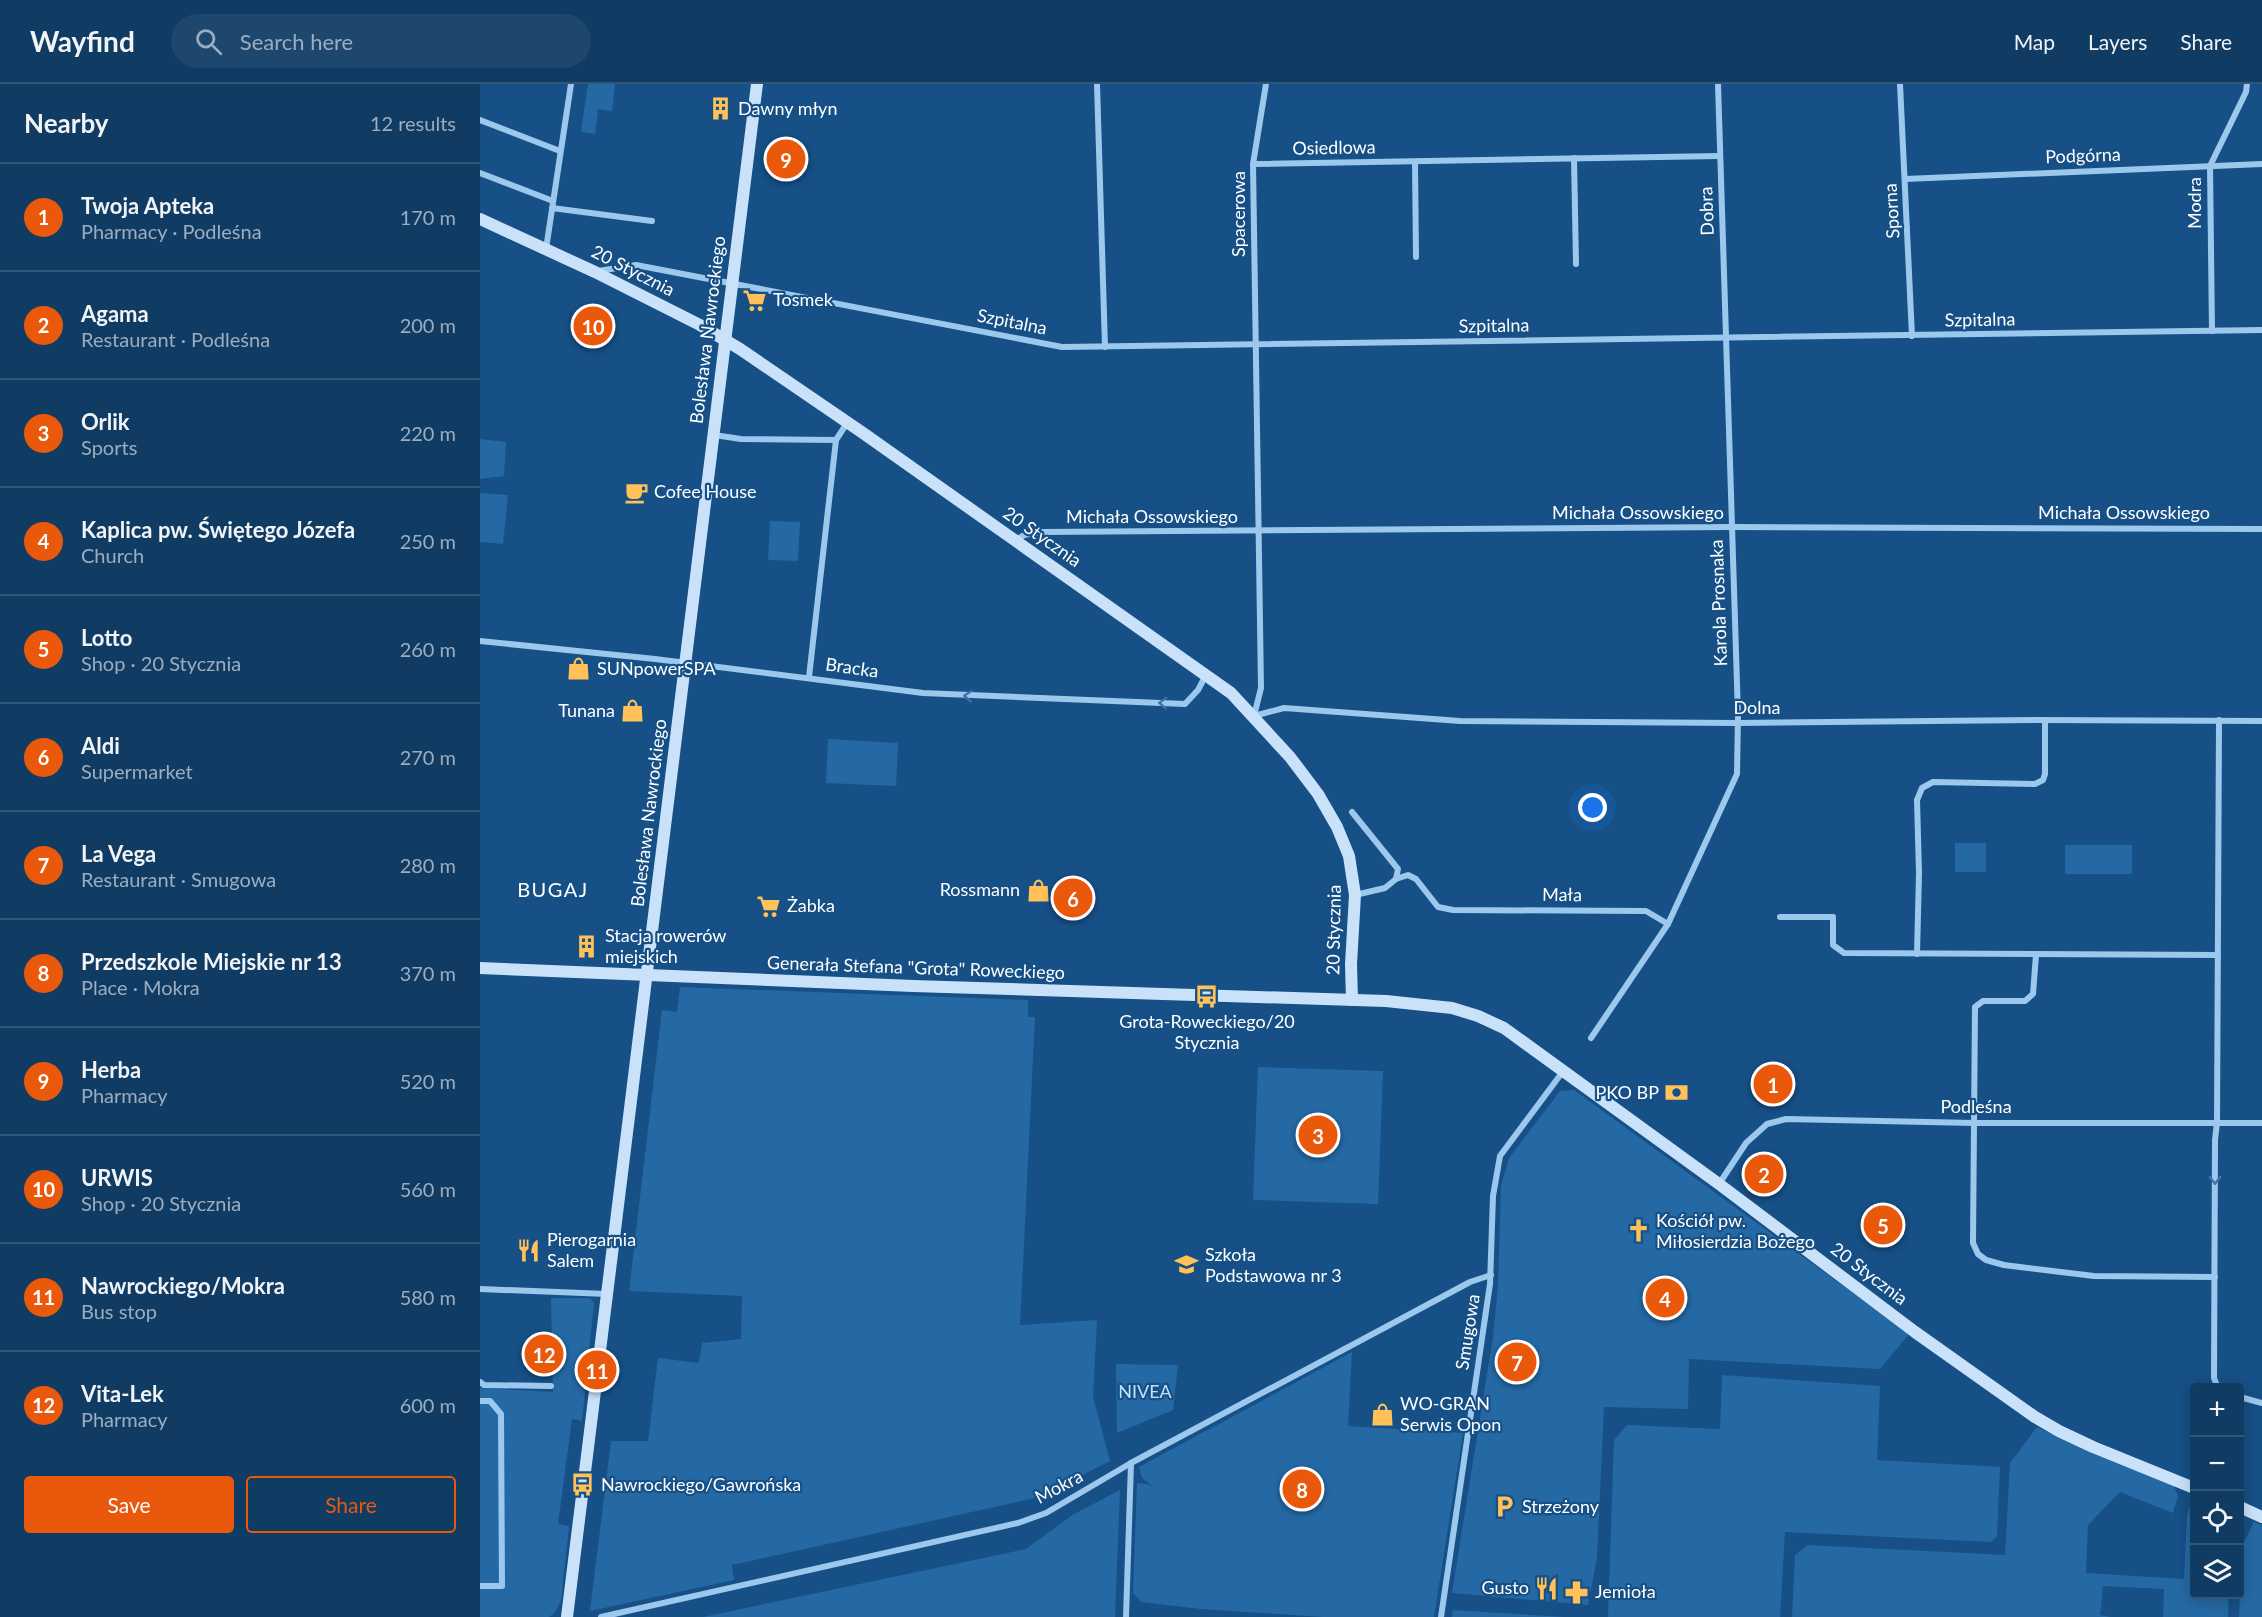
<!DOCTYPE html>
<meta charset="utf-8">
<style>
:root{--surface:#103c64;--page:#1e476d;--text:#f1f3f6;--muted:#9cadbf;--line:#305678;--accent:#ea580c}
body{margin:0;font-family:Lato,sans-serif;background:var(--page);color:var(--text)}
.controls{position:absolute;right:18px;bottom:18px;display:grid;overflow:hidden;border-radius:6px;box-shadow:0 3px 15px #0003}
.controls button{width:54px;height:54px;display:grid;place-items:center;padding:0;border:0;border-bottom:2px solid var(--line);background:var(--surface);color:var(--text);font:30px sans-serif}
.you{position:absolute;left:1113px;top:724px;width:21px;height:21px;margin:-15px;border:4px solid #fff;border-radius:50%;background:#1a73e8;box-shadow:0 0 0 9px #1a73e833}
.badge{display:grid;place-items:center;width:39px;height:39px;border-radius:50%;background:var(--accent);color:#fff;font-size:20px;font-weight:700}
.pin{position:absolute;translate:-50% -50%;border:3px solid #fff;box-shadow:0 2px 6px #0006}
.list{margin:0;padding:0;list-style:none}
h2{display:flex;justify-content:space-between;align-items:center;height:78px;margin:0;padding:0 24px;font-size:26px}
h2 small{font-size:20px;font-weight:400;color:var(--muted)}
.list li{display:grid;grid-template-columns:39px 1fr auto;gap:18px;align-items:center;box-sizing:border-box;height:108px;padding:0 24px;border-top:2px solid var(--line)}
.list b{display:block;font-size:22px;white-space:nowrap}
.list p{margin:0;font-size:20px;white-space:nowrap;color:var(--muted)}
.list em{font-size:20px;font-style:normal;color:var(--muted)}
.actions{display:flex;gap:12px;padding:18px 24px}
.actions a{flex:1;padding:14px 0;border:2px solid var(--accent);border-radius:6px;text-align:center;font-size:21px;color:var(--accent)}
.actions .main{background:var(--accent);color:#fff}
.icon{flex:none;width:33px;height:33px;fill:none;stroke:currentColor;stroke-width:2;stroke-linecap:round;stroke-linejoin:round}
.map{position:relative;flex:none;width:1782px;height:1533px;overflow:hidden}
header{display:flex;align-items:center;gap:36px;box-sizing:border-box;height:84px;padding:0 30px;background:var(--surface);border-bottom:2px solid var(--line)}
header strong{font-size:28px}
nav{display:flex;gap:33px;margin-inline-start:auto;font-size:21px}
.search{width:420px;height:54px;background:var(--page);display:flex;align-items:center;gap:15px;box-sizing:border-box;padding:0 21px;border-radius:33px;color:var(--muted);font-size:22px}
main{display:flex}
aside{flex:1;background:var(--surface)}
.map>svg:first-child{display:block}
</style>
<header>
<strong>Wayfind</strong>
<div class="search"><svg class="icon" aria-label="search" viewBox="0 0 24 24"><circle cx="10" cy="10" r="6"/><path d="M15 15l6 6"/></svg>Search here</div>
<nav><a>Map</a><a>Layers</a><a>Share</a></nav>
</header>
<main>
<aside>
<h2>Nearby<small>12 results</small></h2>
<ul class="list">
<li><span class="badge">1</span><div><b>Twoja Apteka</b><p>Pharmacy · Podleśna</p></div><em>170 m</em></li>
<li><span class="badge">2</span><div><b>Agama</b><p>Restaurant · Podleśna</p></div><em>200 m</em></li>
<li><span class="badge">3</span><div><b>Orlik</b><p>Sports</p></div><em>220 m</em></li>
<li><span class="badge">4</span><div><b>Kaplica pw. Świętego Józefa</b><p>Church</p></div><em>250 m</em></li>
<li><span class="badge">5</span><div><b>Lotto</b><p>Shop · 20 Stycznia</p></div><em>260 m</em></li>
<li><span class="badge">6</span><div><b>Aldi</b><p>Supermarket</p></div><em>270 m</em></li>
<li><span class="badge">7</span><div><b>La Vega</b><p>Restaurant · Smugowa</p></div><em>280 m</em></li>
<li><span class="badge">8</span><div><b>Przedszkole Miejskie nr 13</b><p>Place · Mokra</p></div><em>370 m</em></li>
<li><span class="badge">9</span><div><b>Herba</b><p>Pharmacy</p></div><em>520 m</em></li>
<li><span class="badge">10</span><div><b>URWIS</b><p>Shop · 20 Stycznia</p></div><em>560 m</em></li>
<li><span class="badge">11</span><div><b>Nawrockiego/Mokra</b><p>Bus stop</p></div><em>580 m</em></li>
<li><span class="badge">12</span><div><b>Vita-Lek</b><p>Pharmacy</p></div><em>600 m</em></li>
</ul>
<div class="actions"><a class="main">Save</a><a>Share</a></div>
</aside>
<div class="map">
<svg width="1782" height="1533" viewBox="0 0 1782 1533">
<rect width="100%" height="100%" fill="#165086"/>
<g fill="#2569a4">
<path d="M108,0h27l-3,27 -14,-2 -3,25 -14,-2z"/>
<path d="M0,355l26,3 -2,34 -24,3z"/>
<path d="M0,409l28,2 -5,49 -23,-2z"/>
<path d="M290,437l30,1 -2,39 -30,-1z"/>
<path d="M348,655l70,4 -2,43 -70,-3z"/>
<rect x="1475" y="759" width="31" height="29"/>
<rect x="1585" y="761" width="67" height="29"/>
<path d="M200,903l348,13v17h7l-15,308 77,-5 -4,77 17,64 -70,36 -308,68 2,15 -144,31 21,-170h37l10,-83 41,5 3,-20 39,-4 1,-43 -113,-5 33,-281 15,2z"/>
<path d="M778,983l125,4 -5,133 -125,-4z"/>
<path d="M1094,1006l335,244 -29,35 -191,-10 -1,50 -84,-2 -7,151 -9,47 -136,-12 41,-256 5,-51 3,-100 8,-28 51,-67z"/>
<path d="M71,1214h39l4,5 -12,118 -10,-2 -14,105 11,2 -8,75 -6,11 -6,5h-69v-229l73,4z"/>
<path d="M872,1268l-4,74 115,7 -29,184h-111l-122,-8 -60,-7 -8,-9 4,-110 10,1 7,3 -12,-9 -3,-11z"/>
<path d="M636,1280l62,1 -5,45 -56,23z"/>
<path d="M1242,1291l158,11 -3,74 123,7 -3,69 -6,6 -206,-10 -5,85h-172l6,-177 13,-15 93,4z"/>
<path d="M1557,1343l57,27 80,32 4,10 -5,17 -53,-21 -32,33 -2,48 98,6 3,-63 4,-14 3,-1v93l35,1 -1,22h-65l1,-28 -61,-3 -3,29 11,2h-319l3,-62 13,-10 197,10 5,-92z"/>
<path d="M640,1406l-5,127h-412l323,-68 48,-35z"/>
<path d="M1774,1438l8,3v92h-23l3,-71z"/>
<path d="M973,1526l111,7h-112z"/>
</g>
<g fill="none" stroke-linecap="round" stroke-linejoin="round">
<g stroke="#9cc8ee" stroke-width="6">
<path d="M617,0l8,263"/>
<path d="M786,0l-13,80 8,524 -7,28 30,-8 176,13 278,2 298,-3 226,1"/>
<path d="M1420,0l12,252"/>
<path d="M0,36l80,31"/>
<path d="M1094,74l2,106"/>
<path d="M935,78l1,95"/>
<path d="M773,80l467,-8"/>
<path d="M0,89l73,28"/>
<path d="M1425,95l357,-15"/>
<path d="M72,124l100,13"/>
<path d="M66,165l25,-165"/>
<path d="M118,187l38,-6 426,82 1200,-17"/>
<path d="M1732,247l-2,-165 36,-74 1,-8"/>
<path d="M234,351l27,4 95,1"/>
<path d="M536,456l8,-5 18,-3 690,-5 530,2"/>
<path d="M0,557l175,18 268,34 262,11 13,-14 8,-15"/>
<path d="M329,593l27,-237 11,-17"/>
<path d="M872,728l46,57 -2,10 -11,9 -30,7"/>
<path d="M916,795l12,-4 8,4 22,28 15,3 193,1 22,13"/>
<path d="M1300,833h53v28l11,8 374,2"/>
<path d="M1437,870l2,-81 -2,-73 5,-12 11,-6 102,2 8,-4 2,-6v-54"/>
<path d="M1556,871l-3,39 -8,7h-42l-8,6 -2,236 5,11 8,6 18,5 90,11 121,1"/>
<path d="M1111,954l77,-114 69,-150 1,-59 -20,-631"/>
<path d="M1737,1038l-2,18 -1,238 4,10"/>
<path d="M1737,1040l2,-404"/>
<path d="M1239,1100l27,-41 21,-19 19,-5 188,4h288"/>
<path d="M0,1205l127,5"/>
<path d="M0,1298l4,3 67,1"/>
<path d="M1760,1313l22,6"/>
<path d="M0,1317h10l11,13 1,172h-22"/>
<path d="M121,1533l417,-94 28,-10 85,-50 339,-181 21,-7"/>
<path d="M646,1533l5,-154"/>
<path d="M961,1533l49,-333 3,-88 7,-40 64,-86"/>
</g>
<g stroke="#c9e2fa" stroke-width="12">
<path d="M0,135l115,53 105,53 40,24 123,84 368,260 59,64 28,37 19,33 12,29 6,39 -4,69 1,36"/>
<path d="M0,884l433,18 473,15 66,7 26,8 26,12 215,156 196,148 120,85 24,14 34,16 101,41"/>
<path d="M1760,1423l22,10"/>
<path d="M87,1533l190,-1533"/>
</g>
</g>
<defs><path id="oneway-chevron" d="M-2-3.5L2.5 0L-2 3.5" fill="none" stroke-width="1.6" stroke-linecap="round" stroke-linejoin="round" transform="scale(1.5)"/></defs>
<g stroke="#3e74a5">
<use href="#oneway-chevron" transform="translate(488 612) rotate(-176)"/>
<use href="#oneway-chevron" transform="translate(683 619) rotate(-178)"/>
<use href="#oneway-chevron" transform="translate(1735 1096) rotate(90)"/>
</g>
<defs>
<symbol id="building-bare" viewBox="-9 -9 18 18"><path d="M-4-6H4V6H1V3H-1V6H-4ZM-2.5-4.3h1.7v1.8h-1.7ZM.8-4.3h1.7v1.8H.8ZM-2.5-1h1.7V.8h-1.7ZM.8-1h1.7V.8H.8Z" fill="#ffc158" stroke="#165086" stroke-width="2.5" paint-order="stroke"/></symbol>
<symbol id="supermarket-bare" viewBox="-9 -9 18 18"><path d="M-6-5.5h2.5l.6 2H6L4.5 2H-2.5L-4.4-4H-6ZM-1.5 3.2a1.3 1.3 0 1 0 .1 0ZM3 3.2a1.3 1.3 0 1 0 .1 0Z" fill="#ffc158" stroke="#165086" stroke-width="2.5" paint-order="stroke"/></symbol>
<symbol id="cafe-bare" viewBox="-9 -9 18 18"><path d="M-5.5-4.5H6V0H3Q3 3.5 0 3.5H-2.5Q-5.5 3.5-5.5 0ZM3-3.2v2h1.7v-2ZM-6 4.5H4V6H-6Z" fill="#ffc158" stroke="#165086" stroke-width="2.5" paint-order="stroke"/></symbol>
<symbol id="shop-bare" viewBox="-9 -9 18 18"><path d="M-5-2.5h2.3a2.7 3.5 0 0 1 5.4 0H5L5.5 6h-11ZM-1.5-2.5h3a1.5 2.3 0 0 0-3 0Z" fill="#ffc158" stroke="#165086" stroke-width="2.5" paint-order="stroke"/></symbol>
<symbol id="bus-bare" viewBox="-9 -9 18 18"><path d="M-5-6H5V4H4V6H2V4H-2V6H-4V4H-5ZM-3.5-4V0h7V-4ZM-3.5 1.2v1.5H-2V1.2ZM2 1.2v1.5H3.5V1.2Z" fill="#ffc158" stroke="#165086" stroke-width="2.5" paint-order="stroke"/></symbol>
<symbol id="bank-bare" viewBox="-9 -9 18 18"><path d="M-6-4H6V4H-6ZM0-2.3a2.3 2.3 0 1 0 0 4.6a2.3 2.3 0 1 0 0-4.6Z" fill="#ffc158" stroke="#165086" stroke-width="2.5" paint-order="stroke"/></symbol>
<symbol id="church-bare" viewBox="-9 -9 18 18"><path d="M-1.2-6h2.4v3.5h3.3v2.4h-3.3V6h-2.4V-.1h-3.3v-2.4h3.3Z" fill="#ffc158" stroke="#165086" stroke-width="2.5" paint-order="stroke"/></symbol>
<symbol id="restaurant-bare" viewBox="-9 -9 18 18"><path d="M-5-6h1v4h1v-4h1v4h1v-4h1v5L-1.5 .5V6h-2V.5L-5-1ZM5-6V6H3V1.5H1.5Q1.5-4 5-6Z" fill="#ffc158" stroke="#165086" stroke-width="2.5" paint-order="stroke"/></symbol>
<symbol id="school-bare" viewBox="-9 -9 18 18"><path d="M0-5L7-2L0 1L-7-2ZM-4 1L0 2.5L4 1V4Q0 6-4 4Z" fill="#ffc158" stroke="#165086" stroke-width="2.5" paint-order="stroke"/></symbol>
<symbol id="parking-bare" viewBox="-9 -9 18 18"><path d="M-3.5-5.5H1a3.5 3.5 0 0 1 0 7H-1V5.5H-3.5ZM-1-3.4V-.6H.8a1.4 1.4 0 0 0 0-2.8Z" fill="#ffc158" stroke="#165086" stroke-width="2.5" paint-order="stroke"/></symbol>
<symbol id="pharmacy-bare" viewBox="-9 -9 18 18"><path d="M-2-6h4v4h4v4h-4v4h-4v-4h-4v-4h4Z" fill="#ffc158" stroke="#165086" stroke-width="2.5" paint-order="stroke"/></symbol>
</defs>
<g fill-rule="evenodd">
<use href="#building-bare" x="224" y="8" width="33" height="33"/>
<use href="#supermarket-bare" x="258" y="200" width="33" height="33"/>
<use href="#cafe-bare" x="140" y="392" width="33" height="33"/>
<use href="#shop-bare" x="82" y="568" width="33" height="33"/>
<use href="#shop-bare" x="136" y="610" width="33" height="33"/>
<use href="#shop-bare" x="542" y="790" width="33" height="33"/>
<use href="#supermarket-bare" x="272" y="806" width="33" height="33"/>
<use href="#building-bare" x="90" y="846" width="33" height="33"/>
<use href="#bus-bare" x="710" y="896" width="33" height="33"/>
<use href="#bank-bare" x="1180" y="992" width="33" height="33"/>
<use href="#church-bare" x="1142" y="1130" width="33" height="33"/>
<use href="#restaurant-bare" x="32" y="1150" width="33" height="33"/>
<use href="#school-bare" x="690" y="1164" width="33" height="33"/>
<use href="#shop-bare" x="886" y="1314" width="33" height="33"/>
<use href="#bus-bare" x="86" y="1384" width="33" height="33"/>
<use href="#parking-bare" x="1008" y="1406" width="33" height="33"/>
<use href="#restaurant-bare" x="1050" y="1488" width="33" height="33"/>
<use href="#pharmacy-bare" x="1080" y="1492" width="33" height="33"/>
</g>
<g text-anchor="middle" stroke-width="4.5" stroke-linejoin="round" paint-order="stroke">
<g font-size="18" fill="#fff" stroke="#165086" text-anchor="start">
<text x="258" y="31">Dawny młyn</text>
<text x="293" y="222">Tosmek</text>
<text x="174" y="414">Cofee House</text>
<text x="117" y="591">SUNpowerSPA</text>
<text x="135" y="633" text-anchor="end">Tunana</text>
<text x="540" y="812" text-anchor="end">Rossmann</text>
<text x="307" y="828">Żabka</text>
<text x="125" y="858">Stacja rowerów<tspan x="125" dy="21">miejskich</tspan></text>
<text x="727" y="944" text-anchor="middle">Grota-Roweckiego/20<tspan x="727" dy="21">Stycznia</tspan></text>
<text x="1179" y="1015" text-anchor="end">PKO BP</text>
<text x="1176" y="1143">Kościół pw.<tspan x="1176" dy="21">Miłosierdzia Bożego</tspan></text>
<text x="67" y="1162">Pierogarnia<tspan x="67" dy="21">Salem</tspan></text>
<text x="725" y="1177">Szkoła<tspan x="725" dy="21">Podstawowa nr 3</tspan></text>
<text x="920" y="1326">WO-GRAN<tspan x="920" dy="21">Serwis Opon</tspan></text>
<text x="121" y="1407">Nawrockiego/Gawrońska</text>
<text x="1042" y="1429">Strzeżony</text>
<text x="1049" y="1510" text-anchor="end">Gusto</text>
<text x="1115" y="1514">Jemioła</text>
</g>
<g font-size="18" fill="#fff" stroke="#165086">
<text transform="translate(854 64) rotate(-1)" y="6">Osiedlowa</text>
<text transform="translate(1603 72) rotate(-2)" y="6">Podgórna</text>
<text transform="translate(1715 119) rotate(-90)" y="6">Modra</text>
<text transform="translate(1227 127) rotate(-92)" y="6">Dobra</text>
<text transform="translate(1412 127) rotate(-93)" y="6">Sporna</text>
<text transform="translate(759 130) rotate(-90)" y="6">Spacerowa</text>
<text transform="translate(153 187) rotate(27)" y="6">20 Stycznia</text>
<text transform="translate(1500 236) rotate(-1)" y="6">Szpitalna</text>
<text transform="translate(532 238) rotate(11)" y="6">Szpitalna</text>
<text transform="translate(1014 242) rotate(-1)" y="6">Szpitalna</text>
<text transform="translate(228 246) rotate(-83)" y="6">Bolesława Nawrockiego</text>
<text x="1158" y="435">Michała Ossowskiego</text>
<text x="1644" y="435">Michała Ossowskiego</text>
<text x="672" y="439">Michała Ossowskiego</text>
<text transform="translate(562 453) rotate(35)" y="6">20 Stycznia</text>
<text transform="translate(1239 519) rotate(-92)" y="6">Karola Prosnaka</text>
<text transform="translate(372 584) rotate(8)" y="6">Bracka</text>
<text x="1277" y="630">Dolna</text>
<text transform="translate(169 729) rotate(-83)" y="6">Bolesława Nawrockiego</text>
<text transform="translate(1082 811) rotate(1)" y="6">Mała</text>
<text transform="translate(854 846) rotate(-89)" y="6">20 Stycznia</text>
<text transform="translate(436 884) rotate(2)" y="6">Generała Stefana "Grota" Roweckiego</text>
<text x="1496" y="1029">Podleśna</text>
<text transform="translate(1389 1190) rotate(37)" y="6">20 Stycznia</text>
<text transform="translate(988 1248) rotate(-81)" y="6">Smugowa</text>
<text transform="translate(579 1403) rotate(-28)" y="6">Mokra</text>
</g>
<g font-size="18" fill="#c1e0fa" stroke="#165086">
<text x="665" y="1314">NIVEA</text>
</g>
<g font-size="20" letter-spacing="1.5" fill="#fff" stroke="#165086">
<text x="73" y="813">BUGAJ</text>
</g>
</g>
</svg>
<div class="controls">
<button>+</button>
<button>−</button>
<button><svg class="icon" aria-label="locate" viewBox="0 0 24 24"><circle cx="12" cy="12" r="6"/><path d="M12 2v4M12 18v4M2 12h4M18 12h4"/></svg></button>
<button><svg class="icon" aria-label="layers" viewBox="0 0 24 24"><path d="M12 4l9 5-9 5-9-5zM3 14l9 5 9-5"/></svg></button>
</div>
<div class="you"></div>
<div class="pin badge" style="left:1293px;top:1000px">1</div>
<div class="pin badge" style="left:1284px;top:1090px">2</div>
<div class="pin badge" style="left:838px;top:1051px">3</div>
<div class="pin badge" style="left:1185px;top:1214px">4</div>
<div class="pin badge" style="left:1403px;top:1141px">5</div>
<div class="pin badge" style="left:593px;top:814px">6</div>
<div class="pin badge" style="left:1037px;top:1278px">7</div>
<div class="pin badge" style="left:822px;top:1405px">8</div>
<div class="pin badge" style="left:306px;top:75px">9</div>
<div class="pin badge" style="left:113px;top:242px">10</div>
<div class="pin badge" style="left:117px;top:1286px">11</div>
<div class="pin badge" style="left:64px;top:1270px">12</div>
</div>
</main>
